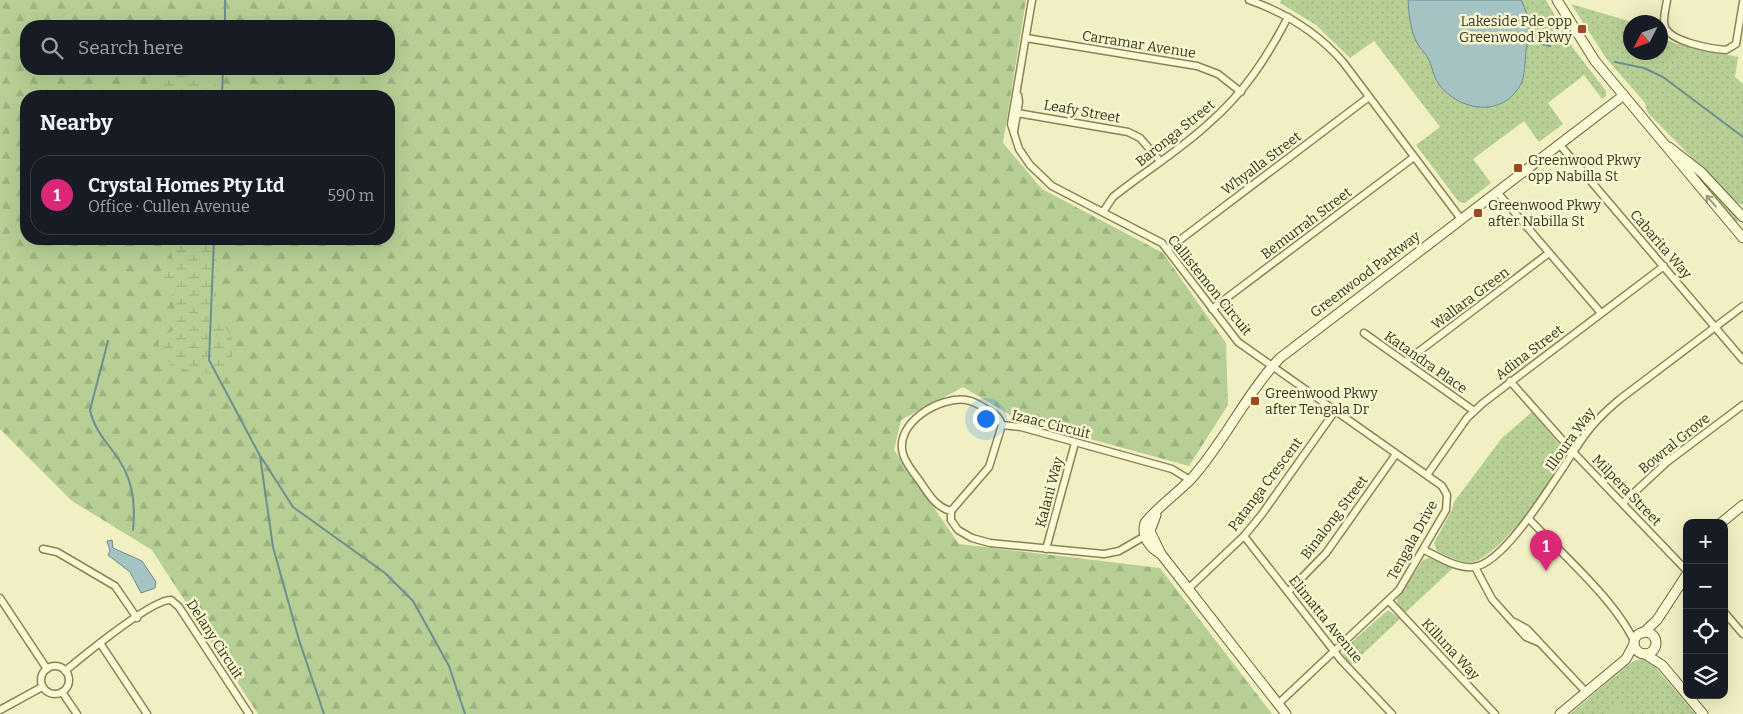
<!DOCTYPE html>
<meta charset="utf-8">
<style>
:root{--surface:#171b24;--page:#242831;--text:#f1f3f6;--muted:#9ea1a6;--line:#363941;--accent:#db2777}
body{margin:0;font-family:Bitter,serif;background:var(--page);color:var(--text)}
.controls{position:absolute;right:15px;bottom:15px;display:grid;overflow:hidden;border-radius:10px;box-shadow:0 5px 20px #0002}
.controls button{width:45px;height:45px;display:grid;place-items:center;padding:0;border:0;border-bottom:1px solid var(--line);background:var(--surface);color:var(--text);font:25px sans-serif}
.compass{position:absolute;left:1623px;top:15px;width:45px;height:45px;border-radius:50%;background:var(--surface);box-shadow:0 5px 20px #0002;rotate:228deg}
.you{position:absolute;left:985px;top:418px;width:18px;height:18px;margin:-12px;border:4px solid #fff;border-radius:50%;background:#1a73e8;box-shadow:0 0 0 8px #1a73e833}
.badge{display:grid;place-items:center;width:32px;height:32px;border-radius:50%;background:var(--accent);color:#fff;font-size:16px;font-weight:700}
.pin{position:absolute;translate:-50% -41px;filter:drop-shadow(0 1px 2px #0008)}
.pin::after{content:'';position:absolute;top:26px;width:18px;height:15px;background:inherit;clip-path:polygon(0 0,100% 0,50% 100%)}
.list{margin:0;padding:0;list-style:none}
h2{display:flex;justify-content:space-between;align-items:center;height:65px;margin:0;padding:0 20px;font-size:21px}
h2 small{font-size:16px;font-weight:400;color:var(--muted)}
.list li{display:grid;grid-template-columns:32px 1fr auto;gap:15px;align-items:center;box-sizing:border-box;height:80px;margin:0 10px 10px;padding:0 10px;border:1px solid var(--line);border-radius:20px}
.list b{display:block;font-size:19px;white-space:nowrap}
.list p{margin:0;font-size:16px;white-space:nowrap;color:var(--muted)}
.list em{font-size:16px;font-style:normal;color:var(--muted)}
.icon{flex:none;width:28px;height:28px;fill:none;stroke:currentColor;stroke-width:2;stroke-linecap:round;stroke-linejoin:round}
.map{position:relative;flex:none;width:1743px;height:714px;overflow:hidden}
.search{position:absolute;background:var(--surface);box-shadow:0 5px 20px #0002;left:20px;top:20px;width:375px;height:55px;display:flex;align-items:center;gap:12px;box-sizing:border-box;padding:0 18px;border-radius:20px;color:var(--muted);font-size:19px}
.panel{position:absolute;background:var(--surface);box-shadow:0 5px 20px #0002;left:20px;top:90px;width:375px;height:155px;border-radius:20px}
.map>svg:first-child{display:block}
</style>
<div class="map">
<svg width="1743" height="714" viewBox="0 0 1743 714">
<defs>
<pattern id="grass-tufts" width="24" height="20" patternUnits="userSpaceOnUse" patternTransform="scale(1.25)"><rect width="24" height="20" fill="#b7cf95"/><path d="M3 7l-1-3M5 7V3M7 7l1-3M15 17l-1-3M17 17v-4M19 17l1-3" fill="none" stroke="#9eb280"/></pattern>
<pattern id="forest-firs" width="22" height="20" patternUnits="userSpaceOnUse" patternTransform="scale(1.25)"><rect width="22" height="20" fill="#b7cf95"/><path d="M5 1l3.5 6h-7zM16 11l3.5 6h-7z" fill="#9eb280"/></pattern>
<pattern id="wetland-marsh" width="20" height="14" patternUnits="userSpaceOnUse" patternTransform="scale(1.25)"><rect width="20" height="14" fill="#b7cf95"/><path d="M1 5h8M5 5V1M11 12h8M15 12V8" fill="none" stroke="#9eb280"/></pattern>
<pattern id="park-dots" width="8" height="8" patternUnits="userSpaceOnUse" patternTransform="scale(1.25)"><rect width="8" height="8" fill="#b7cf95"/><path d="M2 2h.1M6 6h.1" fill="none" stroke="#9eb280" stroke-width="1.8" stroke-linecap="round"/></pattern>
</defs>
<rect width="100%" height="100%" fill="#f0f0c2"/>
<path fill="url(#grass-tufts)" d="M1684,161l20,18 36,40 -5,5z"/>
<path fill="url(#forest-firs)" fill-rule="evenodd" d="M0,0h1026l-23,143 39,46 121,64 63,90 2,62 -39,61 -172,-47 -54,-32 -62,33 -7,30 65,94 201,24 112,146h-1014l-106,-164 -80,-49 -72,-72zM26,26h363v43h-363zM26,96h363v143h-363z"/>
<g fill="url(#wetland-marsh)">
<path d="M176,69h14l7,6 21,11 2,10h-70l-1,-7 21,-11z"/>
<path d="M169,239h49l-5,74c22,24 29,34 8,63l-49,-9 -14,-23 5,-7 11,-8 3,-12 -7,-31 -12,-7 15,-15z"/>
</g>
<g fill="url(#park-dots)">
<path d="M1281,0h265l27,48 33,43v5l-4,3 -18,-24 -36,28 15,21 -24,18 -15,-21 -51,38 18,24 -26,20 -6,-1 -43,-57 24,-18 -66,-86 -24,17 -34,-33 -36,-22z"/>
<path d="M1571,4l61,18 -2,30h30l1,-19 3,5 9,5 65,14 -3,20 8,7v121l-8,-3 -87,-89 -3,-10 -39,-45z"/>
<path d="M1532,412l34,40c-6,24 -68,105 -93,110 -12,2 -25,-6 -36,-11l-3,-8 18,-33 2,-8 48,-64z"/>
<path d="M1429,558l24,10 -48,45 -7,-7 -1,-7 26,-39z"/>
<path d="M1388,610l12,9 -49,46 -8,-10 2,-7z"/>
<path d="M1645,659l7,4 43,51h-125l58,-49 8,-5z"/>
</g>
<path fill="#b7cf95" d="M1619,701l11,13h-25z"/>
<g fill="#a5c3c2" stroke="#6b9091">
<path d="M1408,0h113c12,26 9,24 5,51 -1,9 -1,25 -5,33 -18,33 -58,28 -80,3 -7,-8 -8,-18 -12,-27 -3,-7 -10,-12 -13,-19 -6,-13 -7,-27 -8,-41z"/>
<path d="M112,540l1,8 29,13 14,21 -1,6 -14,5 -11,-21 -22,-17 2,-4 -3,-10z"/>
</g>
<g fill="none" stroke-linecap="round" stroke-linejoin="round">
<g stroke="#6b9091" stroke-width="2">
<path d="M225,26v-26"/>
<path d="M1526,40l24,6"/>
<path d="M1615,62l29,6 19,9 80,60"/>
<path d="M222,96l1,-27"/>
<path d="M214,239l-5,121 51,96 13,91 26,93 25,74"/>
<path d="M108,341l-18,69c4,17 12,27 22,40 20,25 24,49 21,80"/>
<path d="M261,457l32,50 92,66 28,28 36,65 16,48"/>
</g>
<defs>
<g id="street">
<path d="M1032,0l-21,124 8,25 11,16 22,21 110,57 76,99 204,144 5,9 -1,15 -47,80 -121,114"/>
<path d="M1249,0c37,13 68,32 94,62l118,157"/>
<path d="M1667,0c-1,8 -5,20 -2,27 6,15 47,22 61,23l10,-6 7,-42"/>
<path d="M1026,38l171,28 21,8 23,18"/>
<path d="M1017,113l111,19 12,6 20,23"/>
<path d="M1014,131l5,-29 -1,-7"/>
<path d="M1560,145l183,215"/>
<path d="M1497,192l104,121"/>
<path d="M1103,212l10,-15c31,-25 66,-46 95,-73 35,-30 59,-66 80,-107"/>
<path d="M1168,249l201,-152"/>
<path d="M1212,309l202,-152"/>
<path d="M1364,333l110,78"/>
<path d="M1405,362l144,-109"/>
<path d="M1510,381l63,71 114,119"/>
<path d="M1427,475l40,-57 16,-15 181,-137"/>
<path d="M1623,503l44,-41 76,-57"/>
<path d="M951,511l38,-44 13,-42"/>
<path d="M1529,519c32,34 86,81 105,122"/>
<path d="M1145,536l-26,15 -15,3 -114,-11 -18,-5 -14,-8 -7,-10v-9c-16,-4 -23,-18 -32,-31 -6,-8 -13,-16 -16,-26 -9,-31 37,-58 63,-54 7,1 14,5 20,9 8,4 13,7 16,16l19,2 151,42 18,11"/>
<path d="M1244,536l97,124 51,54"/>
<path d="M43,549l14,3 58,34 22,32"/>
<path d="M1046,549l29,-106"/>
<path d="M1424,550c15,7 33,19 50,17 36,-5 91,-107 114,-136 9,-12 20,-22 32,-32l123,-93"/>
<path d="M1475,567l17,32 34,38 12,5"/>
<path d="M1188,589l56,-53 18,-22 73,-103"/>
<path d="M1288,592l38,-39 70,-99"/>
<path d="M0,598l47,71"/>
<path d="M1389,601l106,113"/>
<path d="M1724,612l19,22"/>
<path d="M1514,622l13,7 59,63"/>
<path d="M100,643l47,71"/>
<circle cx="55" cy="680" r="14"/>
<path d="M65,671c17,-14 87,-72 106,-71l8,7 70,107"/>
<path d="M62,692l15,22"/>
<path d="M0,710l42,-23"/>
</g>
<g id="secondary">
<path d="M1557,0l38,61 148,177"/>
<path d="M1669,147l32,25 42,45"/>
<path d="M1156,515l-6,16 11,23 125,160"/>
<path d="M1721,523l22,-18"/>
<path d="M1161,554c-11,-6 -20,-17 -16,-31 3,-7 38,-35 47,-45 33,-37 54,-84 88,-120l344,-263"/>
<circle cx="1645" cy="643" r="11"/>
<path d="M1643,633l14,-13 30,-46"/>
<path d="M1645,654l17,11 41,49"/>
<path d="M1560,714l66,-55 8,-15"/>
</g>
</defs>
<use href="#street" stroke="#8b8258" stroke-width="9"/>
<use href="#secondary" stroke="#6d633b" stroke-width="11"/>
<use href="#street" stroke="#fafad6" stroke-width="6"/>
<use href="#secondary" stroke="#fafad6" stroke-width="9"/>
</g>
<defs><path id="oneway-shaft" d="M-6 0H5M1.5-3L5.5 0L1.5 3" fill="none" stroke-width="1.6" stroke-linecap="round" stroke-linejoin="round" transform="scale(1.25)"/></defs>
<use stroke="#9a977a" href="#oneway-shaft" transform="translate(1711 201) rotate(-131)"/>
<g fill="#9d4725" stroke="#f7f7d2" stroke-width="2">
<rect x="1577" y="24" width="10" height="10" rx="2.5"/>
<rect x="1513" y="163" width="10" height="10" rx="2.5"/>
<rect x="1473" y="208" width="10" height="10" rx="2.5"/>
<rect x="1250" y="396" width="10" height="10" rx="2.5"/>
</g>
<g text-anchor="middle" stroke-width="5" stroke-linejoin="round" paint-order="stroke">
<g font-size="14" fill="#3a341d" stroke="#f7f7d2" text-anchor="start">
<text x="1572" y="26" text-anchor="end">Lakeside Pde opp<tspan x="1572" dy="16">Greenwood Pkwy</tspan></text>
<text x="1528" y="165">Greenwood Pkwy<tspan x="1528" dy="16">opp Nabilla St</tspan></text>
<text x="1488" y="210">Greenwood Pkwy<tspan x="1488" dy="16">after Nabilla St</tspan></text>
<text x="1265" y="398">Greenwood Pkwy<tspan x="1265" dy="16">after Tengala Dr</tspan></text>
</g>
<g font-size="14" fill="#3a341d" stroke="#f7f7d2">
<text transform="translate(1139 44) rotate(9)" y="5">Carramar Avenue</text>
<text transform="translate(1082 111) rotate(10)" y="5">Leafy Street</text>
<text transform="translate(1175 133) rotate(-39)" y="5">Baronga Street</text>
<text transform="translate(1261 163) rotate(-37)" y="5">Whyalla Street</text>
<text transform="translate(1306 223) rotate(-37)" y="5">Bemurrah Street</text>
<text transform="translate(1661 244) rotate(49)" y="5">Cabarita Way</text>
<text transform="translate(1365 274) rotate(-37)" y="5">Greenwood Parkway</text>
<text transform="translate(1210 285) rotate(51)" y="5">Callistemon Circuit</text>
<text transform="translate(1470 298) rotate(-37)" y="5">Wallara Green</text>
<text transform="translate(1529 352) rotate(-37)" y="5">Adina Street</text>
<text transform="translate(1426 362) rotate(35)" y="5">Katandra Place</text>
<text transform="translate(1051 424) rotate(14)" y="5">Izaac Circuit</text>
<text transform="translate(1570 439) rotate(-54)" y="5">Illoura Way</text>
<text transform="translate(1674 443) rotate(-39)" y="5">Bowral Grove</text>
<text transform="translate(1265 484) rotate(-53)" y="5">Patanga Crescent</text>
<text transform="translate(1627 490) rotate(46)" y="5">Milpera Street</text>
<text transform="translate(1049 492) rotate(-75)" y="5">Kalani Way</text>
<text transform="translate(1334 517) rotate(-53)" y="5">Binalong Street</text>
<text transform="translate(1412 540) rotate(-61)" y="5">Tengala Drive</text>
<text transform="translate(1326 619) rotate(51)" y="5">Elimatta Avenue</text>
<text transform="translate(215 639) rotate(57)" y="5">Delany Circuit</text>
<text transform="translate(1451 649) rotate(47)" y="5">Killuna Way</text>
</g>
</g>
</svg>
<div class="controls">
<button>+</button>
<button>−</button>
<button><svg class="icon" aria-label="locate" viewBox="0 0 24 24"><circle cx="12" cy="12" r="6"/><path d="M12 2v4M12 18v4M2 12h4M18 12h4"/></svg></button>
<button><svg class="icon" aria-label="layers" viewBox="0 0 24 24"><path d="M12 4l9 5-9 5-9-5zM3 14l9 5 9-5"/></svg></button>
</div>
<svg class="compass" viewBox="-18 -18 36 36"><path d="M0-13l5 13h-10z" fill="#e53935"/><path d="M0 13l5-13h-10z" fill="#9ea1a6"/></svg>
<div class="you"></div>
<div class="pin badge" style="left:1546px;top:571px">1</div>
<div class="search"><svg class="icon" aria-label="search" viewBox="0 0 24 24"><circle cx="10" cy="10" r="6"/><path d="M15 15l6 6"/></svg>Search here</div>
<section class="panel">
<h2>Nearby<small></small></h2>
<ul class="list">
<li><span class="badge">1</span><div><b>Crystal Homes Pty Ltd</b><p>Office · Cullen Avenue</p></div><em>590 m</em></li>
</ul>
</section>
</div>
